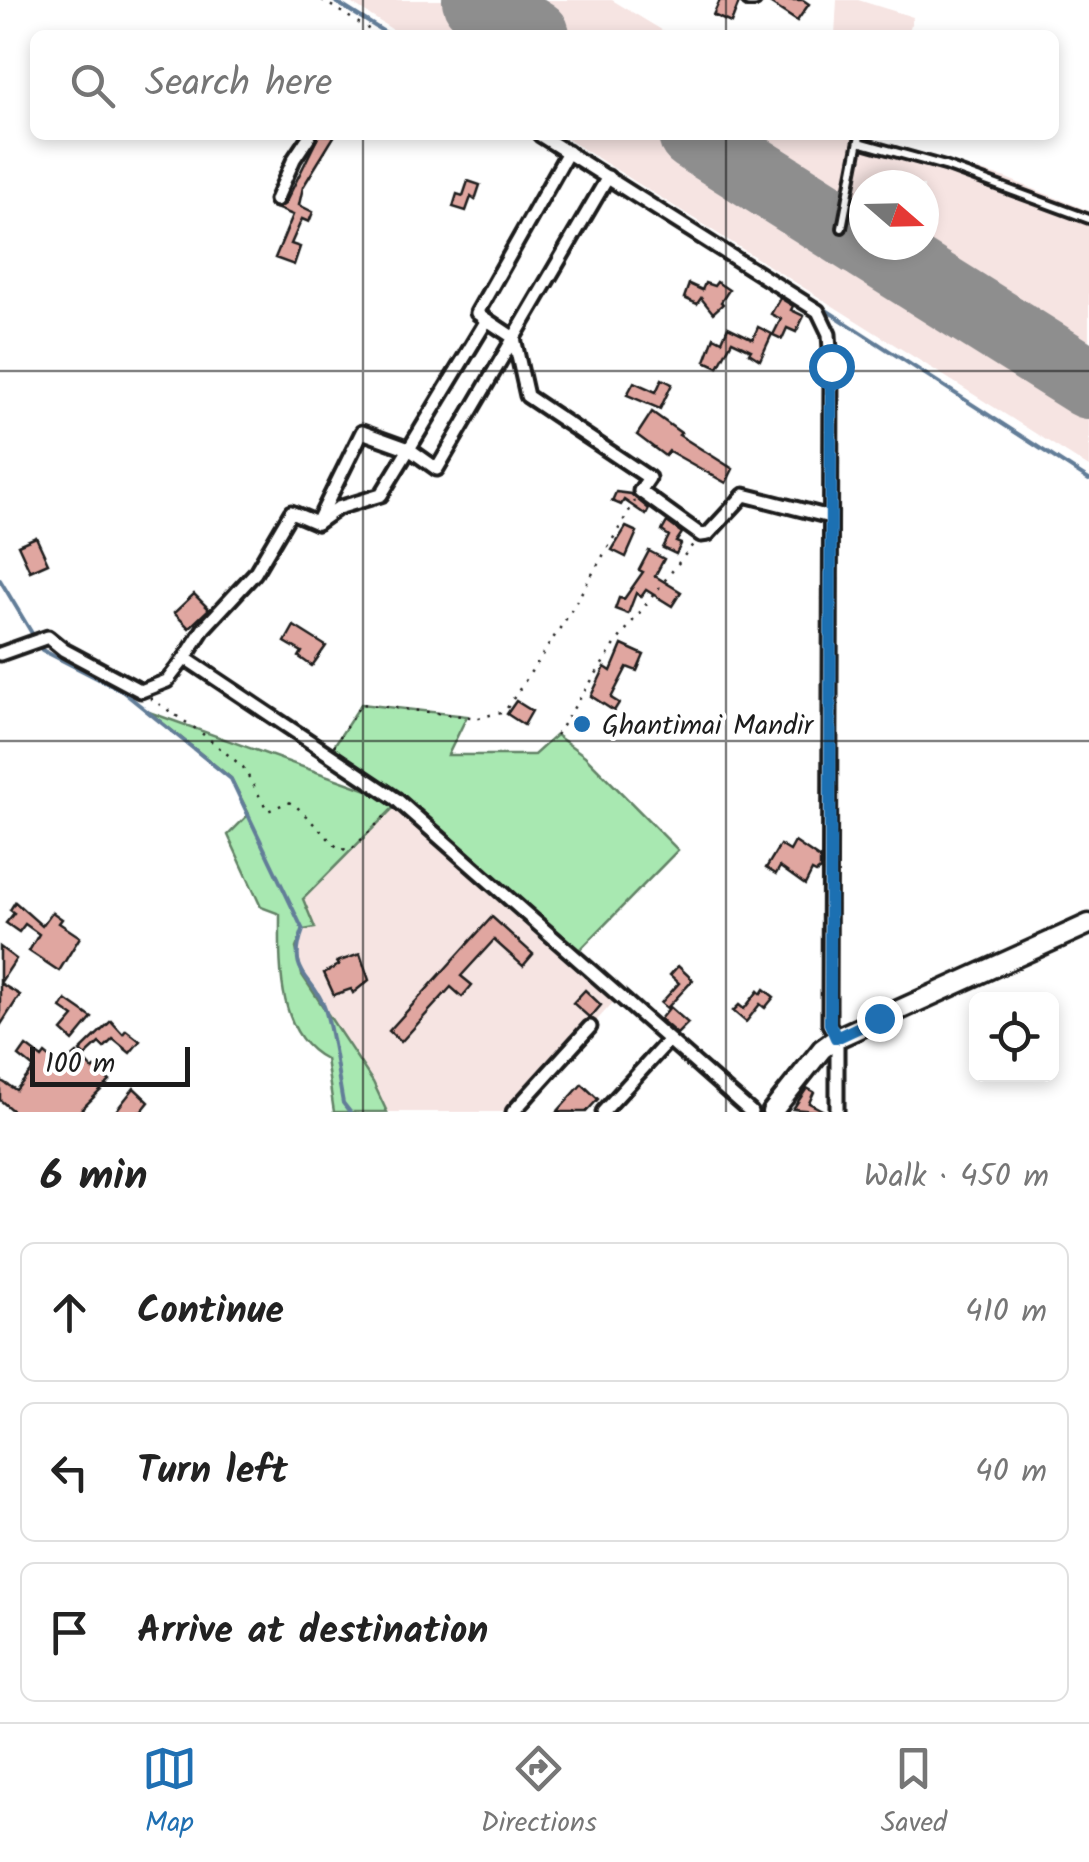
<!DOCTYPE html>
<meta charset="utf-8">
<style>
:root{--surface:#fff;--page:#f6f6f6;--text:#222;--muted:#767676;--line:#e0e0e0;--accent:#1f6fb2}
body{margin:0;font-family:Kalam,sans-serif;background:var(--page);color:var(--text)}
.controls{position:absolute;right:30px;bottom:30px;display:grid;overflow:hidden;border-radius:15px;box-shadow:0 5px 15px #0003}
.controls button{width:90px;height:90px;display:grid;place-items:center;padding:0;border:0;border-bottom:2px solid var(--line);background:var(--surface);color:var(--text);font:50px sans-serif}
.compass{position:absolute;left:849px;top:170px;width:90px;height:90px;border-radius:50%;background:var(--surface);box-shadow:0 5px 15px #0003;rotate:110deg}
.scale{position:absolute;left:30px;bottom:25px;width:160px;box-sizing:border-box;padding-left:10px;border:5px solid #1c1c1c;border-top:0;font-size:28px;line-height:35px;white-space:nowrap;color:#1c1c1c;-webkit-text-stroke:8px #fff;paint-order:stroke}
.stop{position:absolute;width:30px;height:30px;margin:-22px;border:8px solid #1f6fb2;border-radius:50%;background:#fff}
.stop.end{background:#1f6fb2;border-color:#fff;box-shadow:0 2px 10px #0008}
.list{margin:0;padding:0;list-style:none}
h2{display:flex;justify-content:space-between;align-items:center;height:130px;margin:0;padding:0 40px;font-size:42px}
h2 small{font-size:32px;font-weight:400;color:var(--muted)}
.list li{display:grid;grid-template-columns:65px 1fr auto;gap:30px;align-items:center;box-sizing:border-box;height:140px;margin:0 20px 20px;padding:0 20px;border:2px solid var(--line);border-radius:15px}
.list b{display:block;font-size:38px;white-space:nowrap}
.list em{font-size:32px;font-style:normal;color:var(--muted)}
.icon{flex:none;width:55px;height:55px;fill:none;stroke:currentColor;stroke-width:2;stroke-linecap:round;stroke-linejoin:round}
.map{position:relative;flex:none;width:1089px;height:1112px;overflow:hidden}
.search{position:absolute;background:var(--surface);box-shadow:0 5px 15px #0003;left:30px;right:30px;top:30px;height:110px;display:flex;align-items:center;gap:25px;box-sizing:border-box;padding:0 35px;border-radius:15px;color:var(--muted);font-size:38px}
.sheet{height:610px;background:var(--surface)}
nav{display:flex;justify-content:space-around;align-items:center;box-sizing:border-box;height:140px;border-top:2px solid var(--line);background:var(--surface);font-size:28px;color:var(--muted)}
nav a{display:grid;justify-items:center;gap:5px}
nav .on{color:var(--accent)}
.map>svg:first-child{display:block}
</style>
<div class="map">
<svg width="1089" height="1112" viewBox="0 0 1089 1112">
<rect width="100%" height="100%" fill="#fff"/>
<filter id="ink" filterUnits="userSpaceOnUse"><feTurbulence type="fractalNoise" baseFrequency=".01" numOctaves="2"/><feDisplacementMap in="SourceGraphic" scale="20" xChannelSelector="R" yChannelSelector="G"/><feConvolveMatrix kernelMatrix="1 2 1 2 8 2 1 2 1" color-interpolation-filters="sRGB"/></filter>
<g filter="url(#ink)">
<g fill="#f6e4e2" fill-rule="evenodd">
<path d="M346,0h266l58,35h-269z"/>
<path d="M837,0h21l55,17 -5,18h-73z"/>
<path d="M561,135h307v5l138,38 83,33v256zM864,185h60v60h-60z"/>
<path d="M399,801l220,195 -106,116h-126l-14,-30 -72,-107 -5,-27 7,-18 11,-2 -11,-29z"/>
</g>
<path fill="#a8e8b1" stroke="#628266" stroke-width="2.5" d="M361,704l106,12 -19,39h86l22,-20 29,21 93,94 -104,106 -175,-154 -96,97 12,29 -12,2 -7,18 6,27 71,107 14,30h-53l-8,-53c-50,-25 -46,-97 -46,-145l-19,-7 -33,-72 21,-21 -18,-36 -82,-66 246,88 -67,-45z"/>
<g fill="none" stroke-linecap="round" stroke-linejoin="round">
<g stroke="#627d98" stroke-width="4">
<path d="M333,0l56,35"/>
<path d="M552,135l243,155"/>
<path d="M820,306l269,174"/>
<path d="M0,580l42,70 80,41 109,88 72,151c-17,46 11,45 22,79 9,30 12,63 18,94l7,9"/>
</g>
<g stroke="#8e8e8e" stroke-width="72">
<path d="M478,0l56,35"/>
<path d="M694,135l170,107"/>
<path d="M869,245l220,138"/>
</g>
</g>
<g fill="#e0a6a0" stroke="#1c1c1c" stroke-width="2.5">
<path d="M720,0h20l-9,23 -18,-8z"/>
<path d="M765,0h38l6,4 -12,17z"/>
<path d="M319,135h16l-32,52 -4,18 14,7 -4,10 -7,-3 -11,25 9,3 -6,18 -19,-7 18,-43 -15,-6 7,-5z"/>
<path d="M468,181l12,4 -5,15 -4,-3 -5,14 -13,-4 4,-13 6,2z"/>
<path d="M717,282l12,8 -8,12 2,2 -10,9 -12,-15 -4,6 -13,-6 5,-14 13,6 3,-7 9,3z"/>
<path d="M780,298l13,8 -2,4 13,6 -8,16 -9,-4 -5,11 -9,-4 8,-16 -10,-5z"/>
<path d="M728,327l25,12 5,-12 14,7 -12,26 -11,-7 2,-3 -19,-9 -14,26 -13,-6 9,-24 8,4z"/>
<path d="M662,379l10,5 -12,25 -33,-14 7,-13 22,10z"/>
<path d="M652,412l29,21 -2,2 54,34 -7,14 -57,-32 -4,5 -28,-21z"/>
<path d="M616,492l15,2 18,15 -3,6 -22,-15 -3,5 -9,-4z"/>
<path d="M667,522l15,11 -6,9 5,2 -5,10 -13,-6 6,-12 -7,-5z"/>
<path d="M626,527l11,5 -11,25 -14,-7z"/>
<path d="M36,537l12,26 -18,8 -12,-26z"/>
<path d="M649,551l15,8 -9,17 26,16 -9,14 -26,-16 -5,7 -5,-4 -8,21 -13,-5 4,-11 5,1 19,-27 -4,-2z"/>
<path d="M194,594l15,15 -20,19 -15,-15z"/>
<path d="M294,626l32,20 -14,20 -13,-9 3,-5 -17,-10z"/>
<path d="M622,645l22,10 -7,16 -10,-4 -16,31 8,5 -5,8 -23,-15 14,-29 6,4z"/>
<path d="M516,701l16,10 -8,14 -17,-11z"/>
<path d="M795,842l25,17v11l-4,3 -4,-2 -7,14 -25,-18 -4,7 -10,-6 14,-23 10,6z"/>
<path d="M15,902l27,24 10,-14 10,7 -3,4 21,14 -21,34 -30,-20 10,-17 -14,-10 -6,8 -13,-9 8,-10 -4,-3z"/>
<path d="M492,917l41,37 -10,12 -29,-26 -33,36 11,9 -10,12 -11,-10 -50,55 -12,-11z"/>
<path d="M0,947l16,12 -16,24 20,12 -20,31z"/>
<path d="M360,954l9,26 -16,13 -2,-4 -17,6 -10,-22 15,-8 -2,-3z"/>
<path d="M678,966l15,14 -26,28 -6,-5 18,-20 -9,-8z"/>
<path d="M764,989l10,8 -9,11 -5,-4 -14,18 -13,-11 6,-6 5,4 14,-18 3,3z"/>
<path d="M585,990l16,15 -11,13 -17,-15z"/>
<path d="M66,1000l26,18 -19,23 -11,-10 12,-14 -13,-9z"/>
<path d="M670,1007l18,16 -11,11 -17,-15z"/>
<path d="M111,1021l12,13 3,-4 14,11 -10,12 -17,-14 -9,9 -5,-5 -14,13 -5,-5z"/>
<path d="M26,1046l16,12 3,-4 16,13 16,-14 16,17 2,-2 15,13 -31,31h-65l-14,-12v-20l16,10 18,-22 -15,-12z"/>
<path d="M582,1084l16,15 -12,13h-29z"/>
<path d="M134,1088l15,14 -8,10h-26z"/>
<path d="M807,1088l7,4 -5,11 17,9 -33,-3z"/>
</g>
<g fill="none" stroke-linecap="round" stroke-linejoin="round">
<defs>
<g id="lane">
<path d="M859,142l86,24 144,53"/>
<path d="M842,228l18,-93"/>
</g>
<g id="street">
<path d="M749,0h5"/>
<path d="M540,135l278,176 11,23 2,33 -2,657 8,14v74"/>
<path d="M608,177l-171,292 -28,-20 -28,46 -43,13 -21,15 45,-91 47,17 78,-129 27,18 13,58 122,82 -9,13 61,44 7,-1 36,-39 86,22"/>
<path d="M276,200l18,-41 16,-24"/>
<path d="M487,320l-10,-7 91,-161"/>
<path d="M317,523l-26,-11 -36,61 -51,55 -19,30 211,141 355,313"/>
<path d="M0,654l48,-17 16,13 77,41 26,-10 18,-23"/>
<path d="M513,1112l77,-85"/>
<path d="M603,1112l65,-71"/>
</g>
<path id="secondary" d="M772,1112l50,-63 15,-11 252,-114"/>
</defs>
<use href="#lane" stroke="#1c1c1c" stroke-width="14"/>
<use href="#street" stroke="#1c1c1c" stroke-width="19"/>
<use href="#secondary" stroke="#1c1c1c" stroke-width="25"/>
<g stroke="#1c1c1c" stroke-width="2.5" stroke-dasharray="2.5 8" stroke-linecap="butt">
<path d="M322,0l56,35"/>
<path d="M150,698l49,33 44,36 25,44 20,-9 7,3 44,44 12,1 39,-39"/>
<path d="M556,735l62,-95 77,-98"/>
<path d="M334,746l27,-42 118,14 26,-7 61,-92 69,-118"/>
</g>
<use href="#lane" stroke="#fff" stroke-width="6"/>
<use href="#street" stroke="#fff" stroke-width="11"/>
<use href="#secondary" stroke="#fff" stroke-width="18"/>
</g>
</g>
<g fill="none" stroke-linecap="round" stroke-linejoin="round" filter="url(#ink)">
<path stroke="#1f6fb2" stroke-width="12" d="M831,366l-1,658 6,14 43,-20"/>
</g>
<path fill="none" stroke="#1c1c1c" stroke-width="2.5" stroke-opacity="0.55" d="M363,0v35M726,0v35M363,135v977M726,135v977M0,371h1089M0,741h1089"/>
<circle fill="#1f6fb2" stroke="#fff" stroke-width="4" cx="582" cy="724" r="10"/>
<g text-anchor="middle" stroke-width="8" stroke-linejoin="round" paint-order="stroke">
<g font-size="28" fill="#1c1c1c" stroke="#fff" text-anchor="start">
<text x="602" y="734">Ghantimai Mandir</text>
</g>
</g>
</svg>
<div class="controls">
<button><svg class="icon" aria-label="locate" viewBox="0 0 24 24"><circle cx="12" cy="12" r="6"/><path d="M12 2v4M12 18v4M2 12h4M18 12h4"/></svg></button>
</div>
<svg class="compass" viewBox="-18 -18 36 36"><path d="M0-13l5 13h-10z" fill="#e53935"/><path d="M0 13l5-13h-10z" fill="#767676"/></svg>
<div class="scale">100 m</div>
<div class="stop" style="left:831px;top:366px"></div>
<div class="stop end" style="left:879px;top:1018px"></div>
<div class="search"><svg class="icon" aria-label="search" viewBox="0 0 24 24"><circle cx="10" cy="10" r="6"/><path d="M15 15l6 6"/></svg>Search here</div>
</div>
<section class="sheet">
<h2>6 min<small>Walk · 450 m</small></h2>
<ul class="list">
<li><svg class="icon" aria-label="ahead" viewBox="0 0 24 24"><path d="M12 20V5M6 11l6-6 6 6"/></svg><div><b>Continue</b></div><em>410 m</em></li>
<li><svg class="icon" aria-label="left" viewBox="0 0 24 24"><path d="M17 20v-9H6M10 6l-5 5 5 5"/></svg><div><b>Turn left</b></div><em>40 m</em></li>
<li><svg class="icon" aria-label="arrive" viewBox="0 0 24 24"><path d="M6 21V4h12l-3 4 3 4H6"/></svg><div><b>Arrive at destination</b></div></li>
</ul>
</section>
<nav>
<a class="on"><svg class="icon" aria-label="map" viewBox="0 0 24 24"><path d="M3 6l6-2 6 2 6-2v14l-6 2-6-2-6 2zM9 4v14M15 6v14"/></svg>Map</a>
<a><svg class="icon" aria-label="directions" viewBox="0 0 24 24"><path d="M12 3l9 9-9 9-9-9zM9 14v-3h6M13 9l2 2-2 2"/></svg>Directions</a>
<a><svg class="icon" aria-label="saved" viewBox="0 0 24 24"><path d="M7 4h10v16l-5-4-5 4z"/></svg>Saved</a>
</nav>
